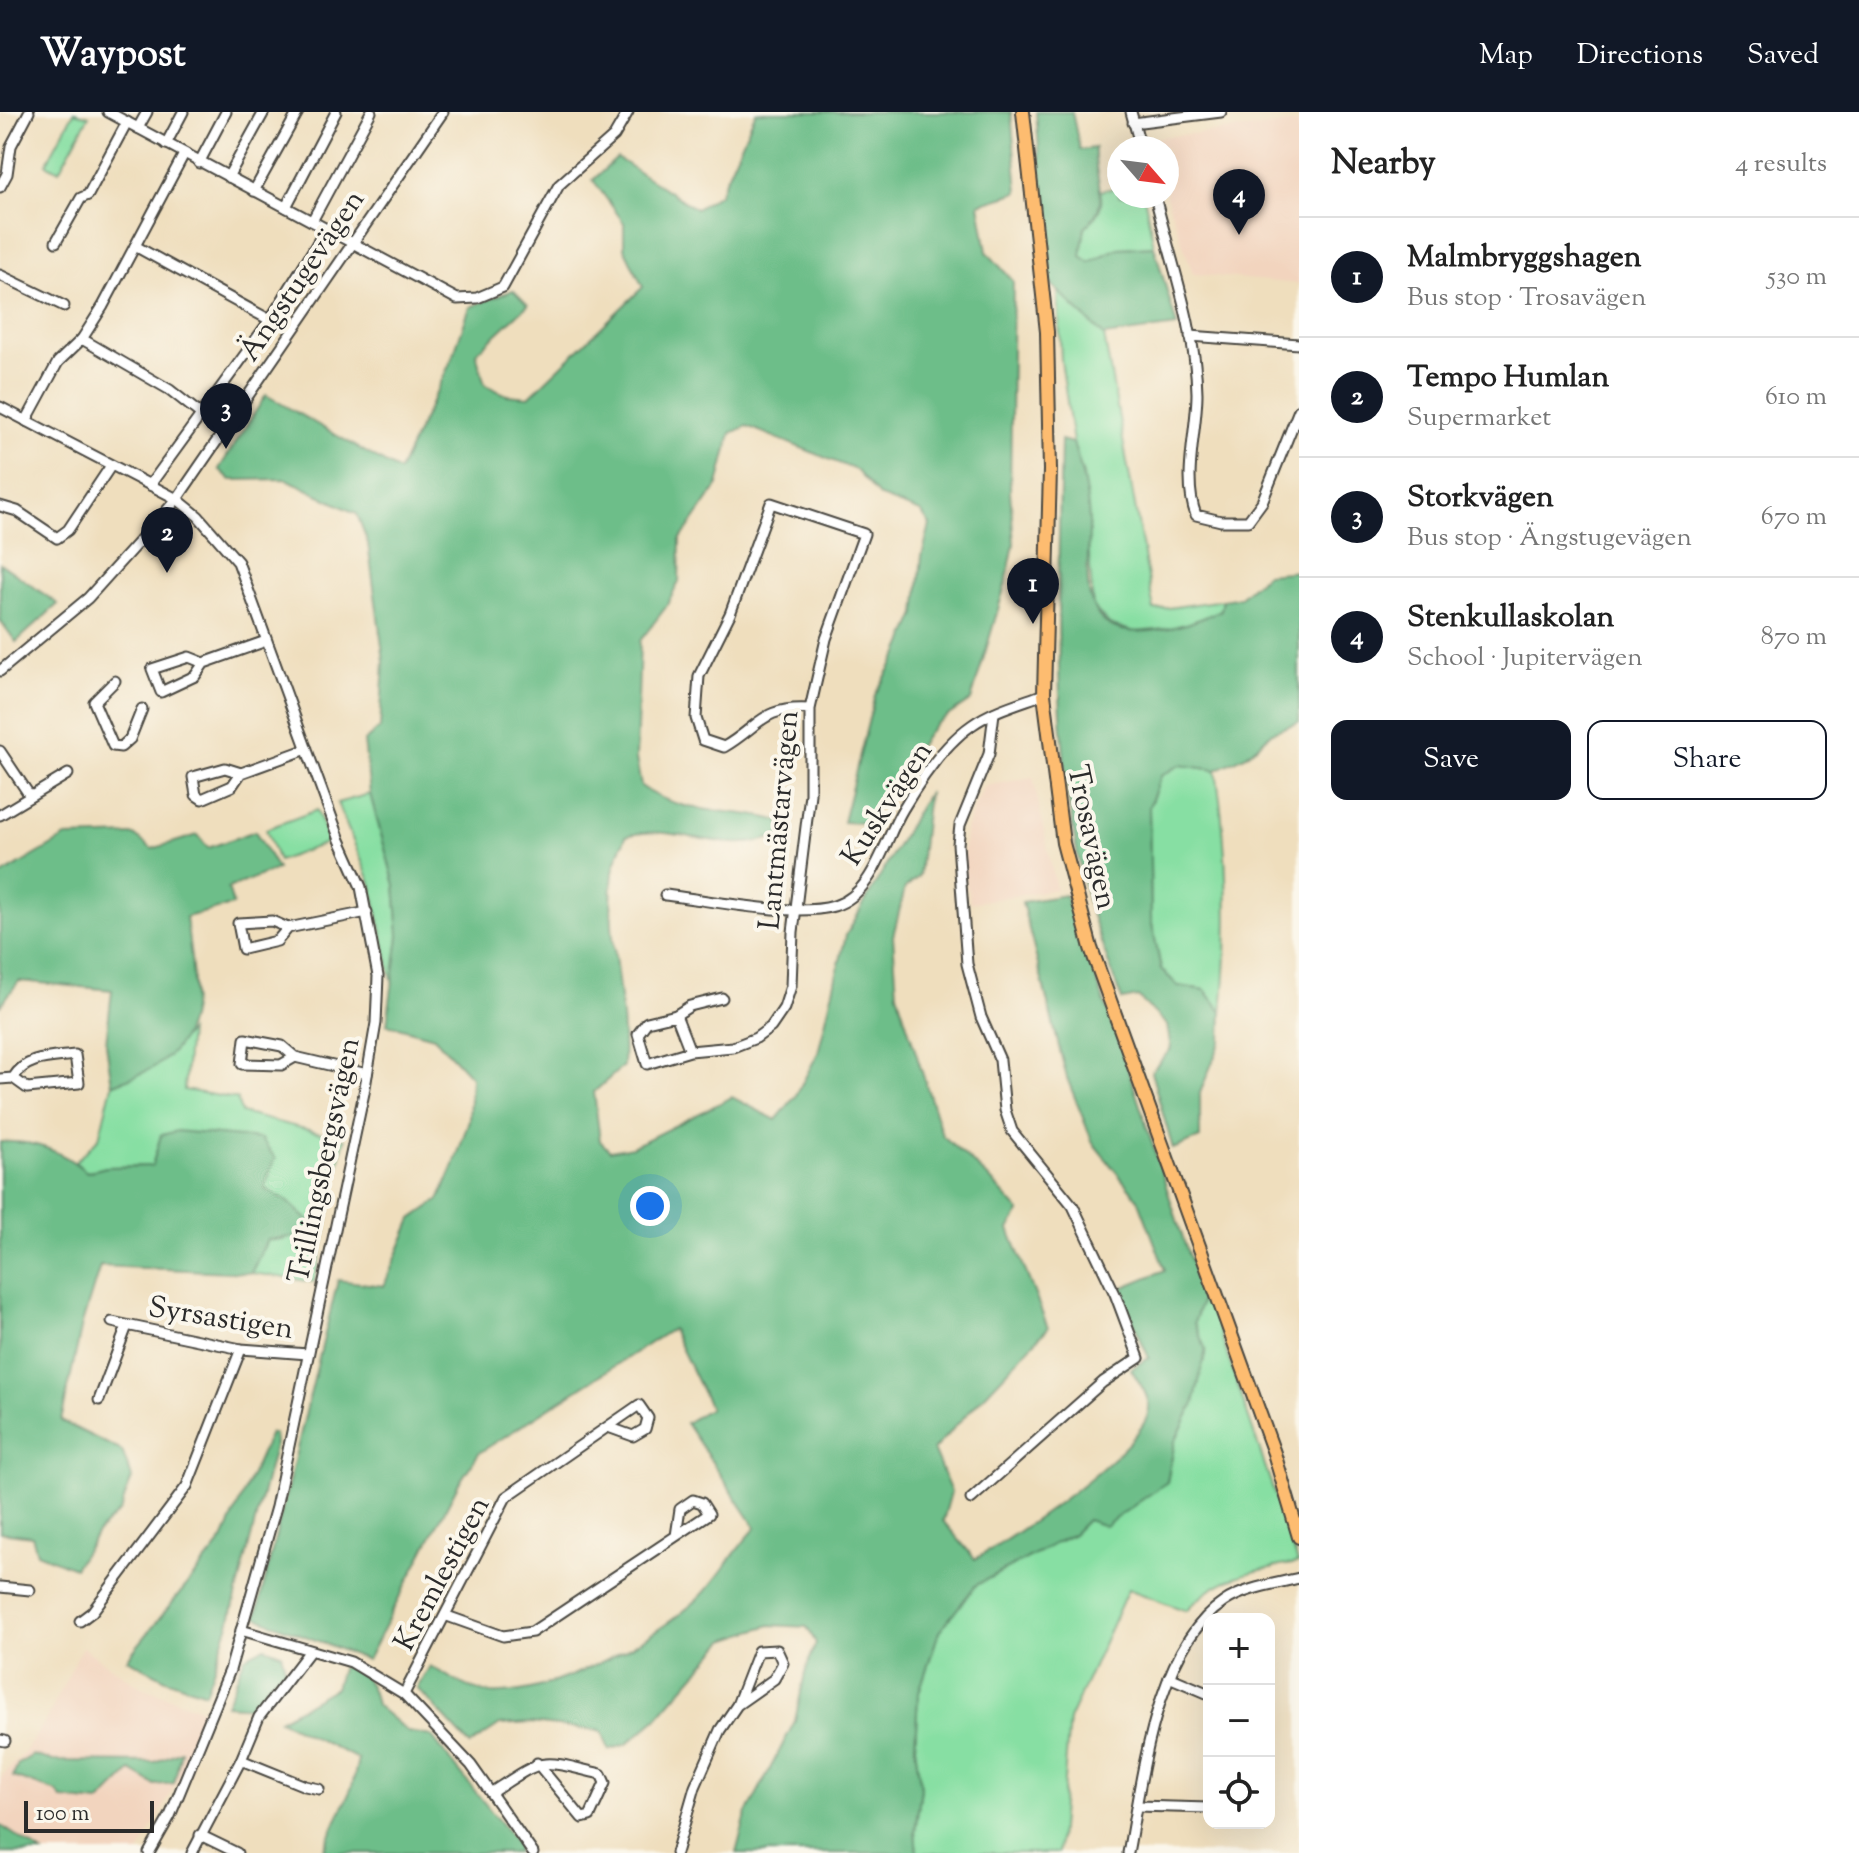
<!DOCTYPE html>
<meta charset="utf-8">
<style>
:root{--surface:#fff;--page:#f2f2f2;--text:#222;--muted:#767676;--line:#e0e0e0;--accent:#111827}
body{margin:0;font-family:"Sorts Mill Goudy",serif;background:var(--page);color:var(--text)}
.controls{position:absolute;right:24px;bottom:24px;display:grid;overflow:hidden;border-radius:16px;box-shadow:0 8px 32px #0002}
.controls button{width:72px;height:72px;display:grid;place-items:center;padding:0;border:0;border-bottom:2px solid var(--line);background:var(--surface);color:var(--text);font:40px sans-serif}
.compass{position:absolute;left:1107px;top:24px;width:72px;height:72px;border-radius:50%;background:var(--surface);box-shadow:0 8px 32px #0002;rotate:118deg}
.scale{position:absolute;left:24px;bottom:20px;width:130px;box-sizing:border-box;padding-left:8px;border:4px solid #2b2b2b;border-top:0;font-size:22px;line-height:28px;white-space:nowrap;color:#2b2b2b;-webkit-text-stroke:6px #fbf7ec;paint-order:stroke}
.you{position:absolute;left:650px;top:1094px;width:28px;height:28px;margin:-20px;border:6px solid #fff;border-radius:50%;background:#1a73e8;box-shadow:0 0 0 12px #1a73e833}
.badge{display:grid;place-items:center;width:52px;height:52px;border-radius:50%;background:var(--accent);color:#fff;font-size:26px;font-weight:700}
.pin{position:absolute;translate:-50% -66px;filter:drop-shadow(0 2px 4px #0008)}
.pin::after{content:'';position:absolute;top:42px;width:28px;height:24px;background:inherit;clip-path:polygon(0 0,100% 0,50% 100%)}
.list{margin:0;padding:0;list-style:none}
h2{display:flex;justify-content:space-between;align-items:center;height:104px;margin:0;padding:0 32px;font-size:34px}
h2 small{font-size:26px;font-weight:400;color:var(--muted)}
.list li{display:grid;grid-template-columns:52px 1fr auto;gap:24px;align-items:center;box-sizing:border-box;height:120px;padding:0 32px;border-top:2px solid var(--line)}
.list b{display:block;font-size:30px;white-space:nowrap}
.list p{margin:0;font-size:26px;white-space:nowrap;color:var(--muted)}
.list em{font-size:26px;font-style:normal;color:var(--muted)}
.actions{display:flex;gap:16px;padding:24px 32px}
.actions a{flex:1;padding:18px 0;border:2px solid var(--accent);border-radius:16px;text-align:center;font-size:28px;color:var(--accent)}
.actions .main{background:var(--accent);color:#fff}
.icon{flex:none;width:44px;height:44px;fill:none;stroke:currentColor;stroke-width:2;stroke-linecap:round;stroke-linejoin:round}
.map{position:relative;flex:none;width:1299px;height:1741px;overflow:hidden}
header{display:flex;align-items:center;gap:48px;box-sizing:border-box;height:112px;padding:0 40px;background:var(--accent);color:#fff}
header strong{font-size:38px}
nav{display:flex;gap:44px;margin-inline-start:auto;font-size:28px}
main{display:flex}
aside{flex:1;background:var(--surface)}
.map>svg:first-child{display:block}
</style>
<header>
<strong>Waypost</strong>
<nav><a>Map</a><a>Directions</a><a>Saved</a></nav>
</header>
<main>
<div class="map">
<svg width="1299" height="1741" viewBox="0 0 1299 1741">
<rect width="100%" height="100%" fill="#fbf7ec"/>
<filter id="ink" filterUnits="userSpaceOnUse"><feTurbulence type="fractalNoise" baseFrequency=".0125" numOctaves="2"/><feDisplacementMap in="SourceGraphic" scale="16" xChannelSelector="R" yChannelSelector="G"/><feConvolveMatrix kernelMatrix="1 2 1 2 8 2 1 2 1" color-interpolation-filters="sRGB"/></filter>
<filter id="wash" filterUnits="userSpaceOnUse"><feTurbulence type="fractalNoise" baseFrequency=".006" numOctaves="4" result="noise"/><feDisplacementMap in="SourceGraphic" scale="32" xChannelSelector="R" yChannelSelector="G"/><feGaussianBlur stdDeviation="1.8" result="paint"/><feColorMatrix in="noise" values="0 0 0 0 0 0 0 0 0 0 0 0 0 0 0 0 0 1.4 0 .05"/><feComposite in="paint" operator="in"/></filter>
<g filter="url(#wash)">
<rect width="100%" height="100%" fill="#efdebd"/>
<g fill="#f2d4be">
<path d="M1299,11v161l-106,-10 -27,-78 1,-48h-16l2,-10z"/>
<path d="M1033,665l23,112 -86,14 -7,-39 2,-31 8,-24 12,-23z"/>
<path d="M82,1535l57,39 67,25 -26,65 -41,77h-97l-42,-28v-47l24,-25 24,-36z"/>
</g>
<g fill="#87dfa3" stroke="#598567" stroke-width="2">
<path d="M74,0l15,4 -30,55 -13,-7z"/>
<path d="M1119,75v9h25l10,50 -36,2 -28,14 -10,-6 5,-29c11,-10 20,-20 15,-36z"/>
<path d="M1058,179l46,45 50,274 69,-10 -2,10 -35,17 -51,5 -26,-8 -16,-17 -10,-132 -10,-32 -12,-83z"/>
<path d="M1180,653l36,5c12,80 14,162 6,242l-17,-22 -27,-4 -17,-17 -10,-50 -2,-112 12,-31z"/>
<path d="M370,682l25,91 4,51 -6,49 -22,-102 -34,-80z"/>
<path d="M317,698l12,32 -51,19 -12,-32z"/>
<path d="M189,919l-5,59 53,9 4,14 104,26c-13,47 -18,96 -31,143l-63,-9 16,-33h17l3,-39 -126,-66 -9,31 -46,1 -20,5 -11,-10 24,-24 13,-53 47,-21z"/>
<path d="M1207,1183l91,268c-43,7 -82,13 -111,48l-59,-22 -59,131 -11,133h-141l-2,-22 6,-43 -6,-41 3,-52 21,-63 37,-47 97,-51 14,-14 80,-38 8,-41 19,-38 12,-53 -12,-27 8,-24z"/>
</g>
<g fill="#6dbe89" stroke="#4c745a" stroke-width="2">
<path d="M756,0h255l7,80 -39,12 8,48 26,29 -3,210 4,53 -7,35 -36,121 -37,25 -69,98 -22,-1 32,-127 24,-42 17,-39 6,-58 8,-31 -9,-13 -41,-15 -24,-27 -109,-44 -16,7 -13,52 -38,55 -1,42 -13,25 -26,34 -4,118 5,27c41,31 92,21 139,35l2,13c-56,26 -103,-13 -156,2 -4,11 -11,24 -13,36 -8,64 14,129 10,194l-29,26 6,49 10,10 22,-4 100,-50 44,23 19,-23 23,-44 28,-118 82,-143 -9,84 -14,12 -12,48 4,57 45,142 46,42 32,35 -11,17 39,99 -115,122 18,42 -8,29 32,38c33,-18 174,-113 174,-151 0,-13 -11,-27 -18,-39l18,-11 -30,-69 46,-19 -27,-71 -45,-56 -26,-65 -45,-176 43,-7 56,152 67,207 19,41 -5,4 -8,24 12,27 -12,53 -19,38 -8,41 -62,44 -18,-6 -14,14 -97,51 -37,47 -21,63 -3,52 6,41 -6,43 2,22h-181l10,-38 49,-94 10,-48 11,-30 -9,-16 -37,-2 -45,15 -69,79 -29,25 -18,6 -7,-19 -71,-8 -31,2 -30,20 -53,-57 13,-22c18,10 39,25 61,27 59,4 164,-54 207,-94 22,-21 36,-49 58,-71l-70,-105 24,-15 -38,-79 -193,124 -20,30 -92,177 -111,-43 82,-337 46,6 28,-67 27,-19 14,-32 16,-48 2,-43 -37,-40 -47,-13 12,-88 -4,-51 -25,-91 -6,-53 16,-13 4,-67 -16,-118 -11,-29 -70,-35 -56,1 -12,-11 47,-74 133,76 52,-110 19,-54 43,-17 15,15 -52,48 9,32 22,10 22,2 114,-110 -19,-39v-25l-31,-43 24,-22 79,51 23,-15z"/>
<path d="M1036,0h36l8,38 15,-2c-2,34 19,53 -10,79l-4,29 9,6 28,-14 36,-2 23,80 -73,10 -54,-53z"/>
<path d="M1061,328l12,3c8,25 15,51 16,78 1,26 -6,61 4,85 19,46 97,19 128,4l2,-10 17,-3 26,-23 33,-3v151l-27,10 -25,23 -31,15 -36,-5 -19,11 -12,31 2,112 10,50 17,17 27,4 17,22 -1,29 -21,52v45l-27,11 -22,-77 20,-23 -4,-24 -29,-28 -16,3c-11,-32 -25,-65 -34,-98 -38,-151 -30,-308 -27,-462z"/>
<path d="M0,451l58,41 -42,38 -16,-22z"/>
<path d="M255,719l22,38 -49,19 5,17 -47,12c5,51 23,115 -29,148 -13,9 -31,14 -45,20l-6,-42 6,-53 -93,-9 -19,25v-130l66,-39 68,-2 18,14 46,-14 10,13z"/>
<path d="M177,1019l84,8 14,19 -11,30 23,13 24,22 -1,12 -43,5 -16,33 -151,-7 -18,58 -21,97 61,30 10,27 -12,33 -23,22 -23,35 -37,-15 -5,-17 -32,-4v-390c34,-2 60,8 87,30l19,-5 46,-1 9,-31z"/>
<path d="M270,1321l4,1 1,10 -46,180 -24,69 -39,-14 -39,-20 96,-119z"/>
<path d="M265,1535l16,6 5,18 -29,36 -31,-2 19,-48z"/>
<path d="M342,1554c22,6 30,17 34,39l32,27 23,4 87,109 -1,8h-185l-8,-4 28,-62 6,-28 -79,-39 56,-32z"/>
<path d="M181,1639l-7,32 -19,2 -24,-14 -32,32 -37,-4 -5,-7 -44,-15 5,-13 15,-9 20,6 102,1z"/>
<path d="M0,1713l42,28h-42z"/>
</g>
</g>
<g filter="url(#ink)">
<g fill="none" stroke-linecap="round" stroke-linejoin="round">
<defs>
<g id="minor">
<path d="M108,0l349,187 20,-1 26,-11 56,-102 55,-49 14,-24"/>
<path d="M1131,0l10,36"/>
<path d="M1133,11l88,-11"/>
<path d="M138,16l9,-16"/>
<path d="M166,32l17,-32"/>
<path d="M199,51l27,-51"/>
<path d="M228,65l36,-65"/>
<path d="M0,75l7,-13 4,-28 18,-34"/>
<path d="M254,79l44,-79"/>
<path d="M1155,84c15,63 41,132 42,197 0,38 -15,86 -1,122l25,6h27l14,-19 37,-92"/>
<path d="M286,95l50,-95"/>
<path d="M312,109l59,-109"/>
<path d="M56,130l25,-44 7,-3 39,-73"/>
<path d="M135,134l135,74"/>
<path d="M0,163l64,31"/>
<path d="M1190,224l109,8"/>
<path d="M82,227l88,51 33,26"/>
<path d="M0,295l177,92 21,17 40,46 102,278 21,47 17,89 -2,47 -12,70 -88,414 -46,163 -60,146 -21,37"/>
<path d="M26,309l32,-59 24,-23 21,-33 81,-152"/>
<path d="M150,373l120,-165 56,-91"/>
<path d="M0,394l17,5 40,27 11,-8 42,-63"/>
<path d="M204,551l-15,-6 -37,12 9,23 34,-16 9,-13 62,-22"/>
<path d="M0,559l88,-73 89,-99 266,-387"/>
<path d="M115,569l-21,21 19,44 8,1 9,-8 12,-30"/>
<path d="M0,639l30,45"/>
<path d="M241,661l-16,-5 -32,9 3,18 6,4 30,-13 9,-13 66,-24"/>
<path d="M0,703l68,-41"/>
<path d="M665,783c44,5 129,23 169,11 40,-12 50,-66 69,-97 17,-29 40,-64 69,-84 21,-15 48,-22 72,-31"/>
<path d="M288,816l-16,-7 -34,2 5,26 34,-8 11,-13 79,-16"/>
<path d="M676,903l14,-9 32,-8"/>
<path d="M690,939l-14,-36 -29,7 -9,12 9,30 43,-13 43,-4 23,-9 15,-11 13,-19 7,-22 2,-54 17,-138v-85l16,-70 38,-105 -93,-31 -41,111 -31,62 -3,42 7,22 21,7c36,-21 38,-41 86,-38"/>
<path d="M295,945l-13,-11 -37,-7 -3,25 39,1 14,-8 72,17"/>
<path d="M0,967l13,-1 14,10 52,-5 -4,-28c-23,3 -49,1 -62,23"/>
<path d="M112,1210l129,27 67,5"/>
<path d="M99,1288l28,-74"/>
<path d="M971,1387l132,-117 36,-24 -24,-64 -42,-88 -61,-75 -7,-21 -5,-50 -19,-43 -14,-53 -9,-120 2,-19 29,-71 5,-41"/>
<path d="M0,1475l30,3"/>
<path d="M447,1504l56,20 29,-4 177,-118 -7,-11 -9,-3 -13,9 -4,27"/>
<path d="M80,1509l12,-9 95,-126 54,-137"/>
<path d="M241,1518l110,32 53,32 67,71 62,88"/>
<path d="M1169,1565l40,17"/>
<path d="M404,1582l102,-197 133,-92 9,13 -3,11 -12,7 -25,-9"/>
<path d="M0,1628l5,1"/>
<path d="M241,1648l64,26 14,3"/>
<path d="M492,1680c54,-35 46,-33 109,-18l4,9 -15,33 -8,2 -45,-55"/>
<path d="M1137,1694l72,2"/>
<path d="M200,1723l37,18"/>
<path d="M192,1741l49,-93 18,-43 50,-65"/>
<path d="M676,1741l19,-66 25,-57 17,-25 21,-54 19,-1 6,13 -9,16 -37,26"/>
<path d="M1128,1741c14,-74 28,-206 96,-251 20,-14 51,-18 75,-24"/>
</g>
<path id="major" d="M1023,0l24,220 3,138 -6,224 19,149 28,105 183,505 25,84"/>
</defs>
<use href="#minor" stroke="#484641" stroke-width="13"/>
<use href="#major" stroke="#484641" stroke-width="16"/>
<use href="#minor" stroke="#fff" stroke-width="9"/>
<use href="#major" stroke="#fdbc6f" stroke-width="12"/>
</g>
</g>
<g text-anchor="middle" stroke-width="8" stroke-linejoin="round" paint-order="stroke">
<g font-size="30" fill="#2b2b2b" stroke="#fbf7ec">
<text transform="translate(301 163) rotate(-56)" y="10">Ängstugevägen</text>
<text transform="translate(886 691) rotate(-57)" y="10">Kuskvägen</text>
<text transform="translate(778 708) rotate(-85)" y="10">Lantmästarvägen</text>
<text transform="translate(1093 725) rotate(78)" y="10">Trosavägen</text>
<text transform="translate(323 1048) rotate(-78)" y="10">Trillingsbergsvägen</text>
<text transform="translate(221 1205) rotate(9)" y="10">Syrsastigen</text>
<text transform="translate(441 1461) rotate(-62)" y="10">Kremlestigen</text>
</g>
</g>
</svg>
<div class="controls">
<button>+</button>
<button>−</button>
<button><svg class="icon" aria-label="locate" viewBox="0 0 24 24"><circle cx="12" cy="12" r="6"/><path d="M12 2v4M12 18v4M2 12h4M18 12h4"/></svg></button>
</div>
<svg class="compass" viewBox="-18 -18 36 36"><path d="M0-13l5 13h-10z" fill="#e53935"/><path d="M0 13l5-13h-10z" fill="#767676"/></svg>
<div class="scale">100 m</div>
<div class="you"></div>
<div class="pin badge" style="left:1033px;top:512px">1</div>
<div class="pin badge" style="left:167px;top:461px">2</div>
<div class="pin badge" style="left:226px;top:337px">3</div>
<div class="pin badge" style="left:1239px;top:123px">4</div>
</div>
<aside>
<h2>Nearby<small>4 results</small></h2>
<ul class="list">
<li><span class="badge">1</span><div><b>Malmbryggshagen</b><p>Bus stop · Trosavägen</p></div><em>530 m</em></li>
<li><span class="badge">2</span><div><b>Tempo Humlan</b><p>Supermarket</p></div><em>610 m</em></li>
<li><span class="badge">3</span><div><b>Storkvägen</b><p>Bus stop · Ängstugevägen</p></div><em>670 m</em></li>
<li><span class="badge">4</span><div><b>Stenkullaskolan</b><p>School · Jupitervägen</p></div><em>870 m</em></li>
</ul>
<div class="actions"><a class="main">Save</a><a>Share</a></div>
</aside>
</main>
